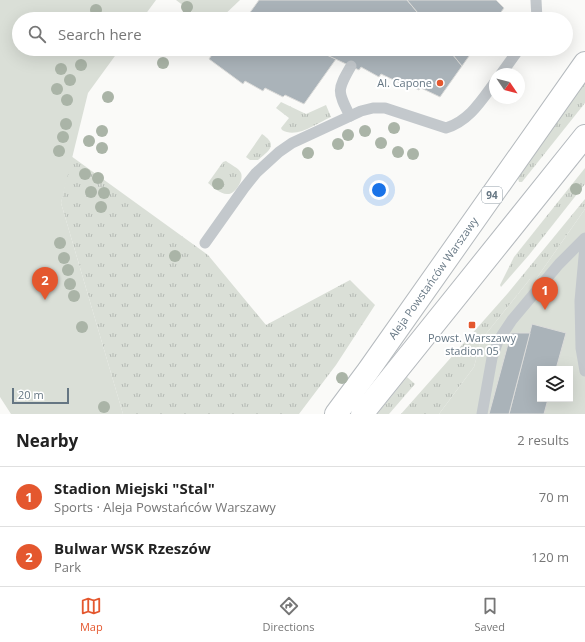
<!DOCTYPE html>
<meta charset="utf-8">
<style>
:root{--surface:#fff;--page:#f6f6f6;--text:#222;--muted:#767676;--line:#e0e0e0;--accent:#e4572e}
body{margin:0;font-family:"Open Sans",sans-serif;background:var(--page);color:var(--text)}
.controls{position:absolute;right:12px;bottom:12px;display:grid;overflow:hidden;border-radius:0px;box-shadow:0 4px 16px #0002}
.controls button{width:36px;height:36px;display:grid;place-items:center;padding:0;border:0;border-bottom:1px solid var(--line);background:var(--surface);color:var(--text);font:20px sans-serif}
.compass{position:absolute;left:489px;top:68px;width:36px;height:36px;border-radius:50%;background:var(--surface);box-shadow:0 4px 16px #0002;rotate:125deg}
.scale{position:absolute;left:12px;bottom:10px;width:57px;box-sizing:border-box;padding-left:4px;border:2px solid #657683;border-top:0;font-size:11px;line-height:14px;white-space:nowrap;color:#657683;-webkit-text-stroke:3px #fff;paint-order:stroke}
.you{position:absolute;left:379px;top:190px;width:14px;height:14px;margin:-10px;border:3px solid #fff;border-radius:50%;background:#1a73e8;box-shadow:0 0 0 6px #1a73e833}
.badge{display:grid;place-items:center;width:26px;height:26px;border-radius:50%;background:var(--accent);color:#fff;font-size:13px;font-weight:700}
.pin{position:absolute;translate:-50% -33px;filter:drop-shadow(0 1px 2px #0008)}
.pin::after{content:'';position:absolute;top:21px;width:14px;height:12px;background:inherit;clip-path:polygon(0 0,100% 0,50% 100%)}
.list{margin:0;padding:0;list-style:none}
h2{display:flex;justify-content:space-between;align-items:center;height:52px;margin:0;padding:0 16px;font-size:17px}
h2 small{font-size:13px;font-weight:400;color:var(--muted)}
.list li{display:grid;grid-template-columns:26px 1fr auto;gap:12px;align-items:center;box-sizing:border-box;height:60px;padding:0 16px;border-top:1px solid var(--line)}
.list b{display:block;font-size:15px;white-space:nowrap}
.list p{margin:0;font-size:13px;white-space:nowrap;color:var(--muted)}
.list em{font-size:13px;font-style:normal;color:var(--muted)}
.icon{flex:none;width:22px;height:22px;fill:none;stroke:currentColor;stroke-width:2;stroke-linecap:round;stroke-linejoin:round}
.map{position:relative;flex:none;width:585px;height:414px;overflow:hidden}
.search{position:absolute;background:var(--surface);box-shadow:0 4px 16px #0002;left:12px;right:12px;top:12px;height:44px;display:flex;align-items:center;gap:10px;box-sizing:border-box;padding:0 14px;border-radius:22px;color:var(--muted);font-size:15px}
.sheet{height:172px;background:var(--surface)}
nav{display:flex;justify-content:space-around;align-items:center;box-sizing:border-box;height:56px;border-top:1px solid var(--line);background:var(--surface);font-size:11px;color:var(--muted)}
nav a{display:grid;justify-items:center;gap:2px}
nav .on{color:var(--accent)}
.map>svg:first-child{display:block}
</style>
<div class="map">
<svg width="585" height="414" viewBox="0 0 585 414">
<defs>
<pattern id="grass-tufts" width="24" height="20" patternUnits="userSpaceOnUse"><rect width="24" height="20" fill="#dadfd7"/><path d="M3 7l-1-3M5 7V3M7 7l1-3M15 17l-1-3M17 17v-4M19 17l1-3" fill="none" stroke="#b4b9b4"/></pattern>
</defs>
<rect width="100%" height="100%" fill="#fafaf8"/>
<g fill="url(#grass-tufts)">
<path d="M585,82v21l-63,79h-3l-1,-4z"/>
<path d="M281,102l25,12 20,-9 5,12c-14,6 -34,22 -49,13l-1,-2 8,-10 -13,-10z"/>
<path d="M262,134c16,11 8,16 -4,26h-8l-4,-3z"/>
<path d="M71,156l137,99 58,70 84,-45 25,25 -39,60 -37,49h-176l-62,-211z"/>
<path d="M226,161c5,4 13,7 15,12 3,7 -6,22 -14,21 -7,0 -14,-7 -19,-11l15,-21z"/>
<path d="M585,168v16l-56,71 -28,32 -1,-2 14,-28z"/>
<path d="M585,199v10l-49,70h-6l-49,61 -7,27 -35,47h-38l107,-121z"/>
<path d="M407,377l8,7 -26,30h-12z"/>
</g>
<g fill="#dadfd7" fill-rule="evenodd">
<path d="M0,0h156l-14,19h-123v30h101l-32,44 -27,110 62,211h-112l-11,-17z"/>
<path d="M176,0h64l-20,19h-19z"/>
<path d="M585,209v205h-146l35,-47 7,-27 49,-61h6zM540,369h30v30h-30z"/>
</g>
<g fill="#aab3b9" stroke="#dcdcda">
<path d="M259,0h148l16,19 -177,-1z"/>
<path d="M407,0h89l8,8 -8,11h-73z"/>
<path d="M216,49h98l22,10 -32,45 -19,-9 -2,2 -18,-9 -2,3 -18,-10 -2,3 -34,-25z"/>
<path d="M314,49h134l14,17 -22,31 -19,-9 -2,2 -18,-9 -1,2 -19,-9 -2,3 -18,-10 -2,3z"/>
<path d="M448,49h26l-12,17z"/>
<path d="M532,324l34,9 -10,36h-16v30h8l-4,15h-35z"/>
<path d="M511,333h19l-21,81h-20z"/>
</g>
<g fill="none" stroke-linecap="round" stroke-linejoin="round">
<defs>
<g id="primary">
<path id="s1" d="M336,414l32,-43 217,-308"/>
<path d="M362,414l223,-278"/>
</g>
</defs>
<use href="#primary" stroke="#b5babe" stroke-width="24"/>
<g stroke="#c3c8cc" stroke-width="11">
<path d="M536,0l1,19"/>
<path d="M501,74l18,-25"/>
<path d="M350,116c-13,-25 -13,-26 1,-50"/>
<path d="M205,243l39,-55 12,-15 23,-21 13,-9 69,-32 12,-3h12l61,20c23,-7 35,-27 49,-46"/>
<path d="M585,246l-5,55 1,47 4,23"/>
<path d="M482,414l10,-56 6,-17 14,-21 47,-56 26,-26"/>
</g>
<use href="#primary" stroke="#fff" stroke-width="22"/>
</g>
<g fill="#aab4a7">
<circle cx="187" cy="7" r="6"/>
<circle cx="96" cy="10" r="6"/>
<circle cx="163" cy="63" r="6"/>
<circle cx="81" cy="65" r="6"/>
<circle cx="61" cy="69" r="6"/>
<circle cx="70" cy="80" r="6"/>
<circle cx="57" cy="89" r="6"/>
<circle cx="108" cy="97" r="6"/>
<circle cx="67" cy="100" r="6"/>
<circle cx="66" cy="124" r="6"/>
<circle cx="394" cy="128" r="6"/>
<circle cx="102" cy="131" r="6"/>
<circle cx="365" cy="131" r="6"/>
<circle cx="348" cy="135" r="6"/>
<circle cx="63" cy="137" r="6"/>
<circle cx="89" cy="141" r="6"/>
<circle cx="381" cy="143" r="6"/>
<circle cx="338" cy="144" r="6"/>
<circle cx="102" cy="148" r="6"/>
<circle cx="59" cy="151" r="6"/>
<circle cx="398" cy="152" r="6"/>
<circle cx="308" cy="153" r="6"/>
<circle cx="413" cy="154" r="6"/>
<circle cx="85" cy="174" r="6"/>
<circle cx="98" cy="178" r="6"/>
<circle cx="218" cy="184" r="6"/>
<circle cx="576" cy="189" r="6"/>
<circle cx="91" cy="192" r="6"/>
<circle cx="104" cy="193" r="6"/>
<circle cx="101" cy="207" r="6"/>
<circle cx="60" cy="243" r="6"/>
<circle cx="175" cy="256" r="6"/>
<circle cx="64" cy="258" r="6"/>
<circle cx="68" cy="270" r="6"/>
<circle cx="70" cy="284" r="6"/>
<circle cx="74" cy="296" r="6"/>
<circle cx="82" cy="327" r="6"/>
<circle cx="342" cy="378" r="6"/>
<circle cx="104" cy="407" r="6"/>
</g>
<g fill="#e4572e" stroke="#fff" stroke-width="1.5">
<circle cx="440" cy="83" r="4"/>
<rect x="468" y="321" width="8" height="8" rx="2"/>
</g>
<g text-anchor="middle" stroke-width="4" stroke-linejoin="round" paint-order="stroke">
<rect fill="#fff" stroke="#939fa8" stroke-width="1" x="482" y="187" width="20" height="16" rx="3"/>
<g font-size="10" font-weight="bold" fill="#657683">
<text x="492" y="199">94</text>
</g>
<g font-size="11" fill="#657683" stroke="#fff" text-anchor="end">
<text x="432" y="87">Al. Capone</text>
<text x="472" y="342" text-anchor="middle">Powst. Warszawy<tspan x="472" dy="13">stadion 05</tspan></text>
</g>
<g font-size="11" fill="#657683" stroke="#fff">
<text dy="4" stroke="none"><textPath href="#s1" startOffset="167">Aleja Powstańców Warszawy</textPath></text>
</g>
</g>
</svg>
<div class="controls">
<button><svg class="icon" aria-label="layers" viewBox="0 0 24 24"><path d="M12 4l9 5-9 5-9-5zM3 14l9 5 9-5"/></svg></button>
</div>
<svg class="compass" viewBox="-18 -18 36 36"><path d="M0-13l5 13h-10z" fill="#e53935"/><path d="M0 13l5-13h-10z" fill="#767676"/></svg>
<div class="scale">20 m</div>
<div class="you"></div>
<div class="pin badge" style="left:545px;top:310px">1</div>
<div class="pin badge" style="left:45px;top:300px">2</div>
<div class="search"><svg class="icon" aria-label="search" viewBox="0 0 24 24"><circle cx="10" cy="10" r="6"/><path d="M15 15l6 6"/></svg>Search here</div>
</div>
<section class="sheet">
<h2>Nearby<small>2 results</small></h2>
<ul class="list">
<li><span class="badge">1</span><div><b>Stadion Miejski &quot;Stal&quot;</b><p>Sports · Aleja Powstańców Warszawy</p></div><em>70 m</em></li>
<li><span class="badge">2</span><div><b>Bulwar WSK Rzeszów</b><p>Park</p></div><em>120 m</em></li>
</ul>
</section>
<nav>
<a class="on"><svg class="icon" aria-label="map" viewBox="0 0 24 24"><path d="M3 6l6-2 6 2 6-2v14l-6 2-6-2-6 2zM9 4v14M15 6v14"/></svg>Map</a>
<a><svg class="icon" aria-label="directions" viewBox="0 0 24 24"><path d="M12 3l9 9-9 9-9-9zM9 14v-3h6M13 9l2 2-2 2"/></svg>Directions</a>
<a><svg class="icon" aria-label="saved" viewBox="0 0 24 24"><path d="M7 4h10v16l-5-4-5 4z"/></svg>Saved</a>
</nav>
